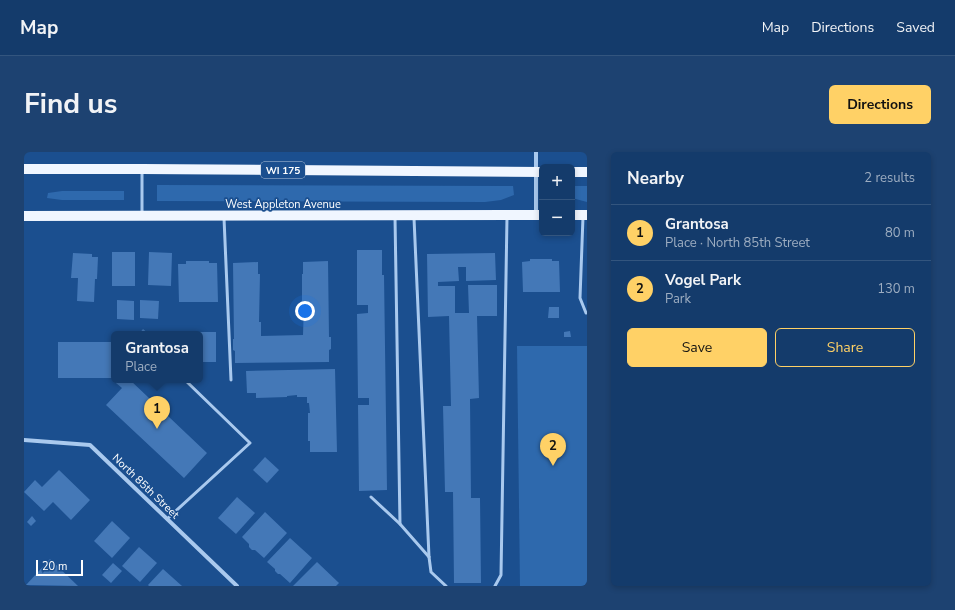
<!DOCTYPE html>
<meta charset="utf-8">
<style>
:root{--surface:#143b6b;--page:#1d4271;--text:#f1f3f6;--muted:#9dadc1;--line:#33557e;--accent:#ffd166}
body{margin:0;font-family:"Nunito Sans",sans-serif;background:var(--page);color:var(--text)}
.controls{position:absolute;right:12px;top:12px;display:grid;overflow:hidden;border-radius:6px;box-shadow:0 2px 6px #0003}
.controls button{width:36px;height:36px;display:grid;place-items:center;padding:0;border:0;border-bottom:1px solid var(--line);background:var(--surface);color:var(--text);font:20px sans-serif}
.scale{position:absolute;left:12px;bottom:10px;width:47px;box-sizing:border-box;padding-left:4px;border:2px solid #fff;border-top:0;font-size:11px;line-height:14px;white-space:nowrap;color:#fff;-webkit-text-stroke:3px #1b4f8f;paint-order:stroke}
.you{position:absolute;left:281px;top:159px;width:14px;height:14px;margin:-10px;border:3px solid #fff;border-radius:50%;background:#1a73e8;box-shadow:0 0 0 6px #1a73e833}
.badge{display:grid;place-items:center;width:26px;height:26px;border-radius:50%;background:var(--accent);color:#111;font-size:13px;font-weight:700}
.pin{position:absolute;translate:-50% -33px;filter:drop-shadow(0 1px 2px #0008)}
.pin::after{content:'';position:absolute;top:21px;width:14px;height:12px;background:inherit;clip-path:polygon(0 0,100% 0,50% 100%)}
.popup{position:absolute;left:87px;top:179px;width:92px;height:52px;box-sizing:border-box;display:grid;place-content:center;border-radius:6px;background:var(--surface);filter:drop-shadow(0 1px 3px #0005);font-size:13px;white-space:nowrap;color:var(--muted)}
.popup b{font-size:15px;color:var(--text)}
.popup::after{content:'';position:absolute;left:50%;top:100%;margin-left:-8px;border:8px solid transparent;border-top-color:var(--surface)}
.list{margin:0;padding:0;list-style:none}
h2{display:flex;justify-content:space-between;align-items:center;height:52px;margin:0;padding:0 16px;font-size:17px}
h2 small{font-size:13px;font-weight:400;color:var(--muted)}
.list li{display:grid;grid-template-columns:26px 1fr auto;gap:12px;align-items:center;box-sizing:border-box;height:56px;padding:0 16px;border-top:1px solid var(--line)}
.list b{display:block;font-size:15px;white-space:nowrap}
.list p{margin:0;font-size:13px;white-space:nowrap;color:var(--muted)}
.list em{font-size:13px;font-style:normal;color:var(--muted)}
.actions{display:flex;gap:8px;padding:12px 16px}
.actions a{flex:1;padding:9px 0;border:1px solid var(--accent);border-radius:6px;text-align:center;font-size:14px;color:var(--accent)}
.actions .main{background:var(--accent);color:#111}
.map{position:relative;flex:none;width:563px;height:434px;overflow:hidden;border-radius:6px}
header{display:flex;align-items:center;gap:24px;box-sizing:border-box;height:56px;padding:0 20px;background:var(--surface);border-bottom:1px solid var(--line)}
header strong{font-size:19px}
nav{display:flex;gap:22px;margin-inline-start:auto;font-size:14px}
.intro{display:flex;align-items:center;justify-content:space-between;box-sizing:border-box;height:96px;padding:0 24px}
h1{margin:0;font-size:28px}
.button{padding:10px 18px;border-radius:6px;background:var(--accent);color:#111;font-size:14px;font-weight:700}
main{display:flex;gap:24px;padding:0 24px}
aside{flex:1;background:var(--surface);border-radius:6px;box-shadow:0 2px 6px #0003}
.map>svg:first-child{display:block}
</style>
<header>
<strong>Map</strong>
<nav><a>Map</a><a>Directions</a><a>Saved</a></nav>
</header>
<div class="intro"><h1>Find us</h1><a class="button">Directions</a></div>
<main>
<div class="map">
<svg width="563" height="434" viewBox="0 0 563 434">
<rect width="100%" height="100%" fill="#1b4f8f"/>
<g fill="#2e69ad">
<path d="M133,33l356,1 1,9 -13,5 -16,2 -328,-1z"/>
<path d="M548,34h15v16l-15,-4z"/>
<path d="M38,39h62v9h-62l-15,-2 1,-5z"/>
<path d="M493,194h70v240h-67z"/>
</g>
<g fill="#4478b7">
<path d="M333,98h25v25h2l3,215 -28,1 -1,-86h11v-7h-11l-1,-84 11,-1v-8h-11z"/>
<rect x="88" y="100" width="23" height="34"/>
<path d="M125,100l23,1 -1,33 -23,-1z"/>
<path d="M49,101l19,1v3h6l-1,22h-2l-1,23 -17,-1 1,-23h-7z"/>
<path d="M471,101l1,27 -30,1v-14h-8l1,14 -21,1v4h17v27h14l-1,-28h29v31h-20l2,82 -9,1 1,99h9l1,85h-27l-1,-91h-8l-2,-86h8l-2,-90 -21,1 -1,-63z"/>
<path d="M506,107h22v2h7l1,31h-37l-1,-30 8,-1z"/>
<path d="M162,109h23v2h8l1,39h-39l-1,-38h8z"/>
<path d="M304,109l1,76h2v12l-2,1v12l-94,1v-12l-2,-1v-11h1l-1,-76 25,-1v12h2l-1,48h2v14l42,-1 1,-32h-2v-29h1v-12z"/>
<path d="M93,148l17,1v19l-17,-1z"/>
<path d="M116,148l19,1 -1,18 -18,-1z"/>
<path d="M525,155h10v11h-11z"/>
<path d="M119,177l6,5h-10z"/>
<path d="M546,179l1,6h-7v-5z"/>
<path d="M175,180h17v30h-16v-28h-1z"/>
<rect x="34" y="190" width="56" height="36"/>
<path d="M311,217l2,83h-27v-11h-2v-28h2l-1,-10h-2v-6h-10v-2l-10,1v1l-31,1v-5h-9l-1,-22z"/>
<path d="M92,228h9l2,2 3,-2 77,73 -23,25 -78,-73 16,-17 -6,-5z"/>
<path d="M241,305l14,13 -12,13 -14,-13z"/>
<path d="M35,318l31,30 -19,20 -18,-18 -9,9 -20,-19 11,-12 7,7z"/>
<path d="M213,345l18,16 -19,21 -18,-16z"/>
<path d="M241,360l22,21 -23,25 -9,-8h-3l-3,-3v-3l-7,-7z"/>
<path d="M8,364l4,5 -5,5 -4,-4z"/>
<path d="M88,369l18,17 -18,20 -18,-17z"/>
<path d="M266,386l22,20 -22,25 -10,-9h-2l-3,-3v-2l-8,-7z"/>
<path d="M115,395l18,16 -17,19 -18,-16z"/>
<path d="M26,407l28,27 -52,-1z"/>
<path d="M293,410l22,21 -3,3h-43z"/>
<path d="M89,411l9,8 -11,12 -9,-8z"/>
<path d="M139,417l19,17h-33l-1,-1z"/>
</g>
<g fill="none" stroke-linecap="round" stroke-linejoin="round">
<g stroke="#a9c9ee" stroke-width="3">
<path d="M118,18v45"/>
<path d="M371,65l5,307"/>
<path d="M559,65l-3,81 6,15"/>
<path d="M200,66l7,162"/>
<path d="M390,66l15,339 2,15 15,14"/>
<path d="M347,345l29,27 29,33"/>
<path d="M143,367l83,-76 -65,-63"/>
<path d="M471,434l6,-11 6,-358"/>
</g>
<g stroke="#a9c9ee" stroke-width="4">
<path d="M512,0v63"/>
<path d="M0,288l66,5 147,141"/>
</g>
<g stroke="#f0f6ff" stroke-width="10">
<path d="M0,17h118l400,3"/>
<path d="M548,20h15"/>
<path d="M548,63h15"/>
<path d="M0,64l518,-1"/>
</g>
</g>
<g text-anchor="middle" stroke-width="3.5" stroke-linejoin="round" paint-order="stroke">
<rect fill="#1b4f8f" stroke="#bbcadd" stroke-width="1" x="237" y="10" width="44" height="16" rx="3"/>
<g font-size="10" font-weight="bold" fill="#fff">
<text x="259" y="22">WI 175</text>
</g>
<g font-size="11" fill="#fff" stroke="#1b4f8f">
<text x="259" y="56">West Appleton Avenue</text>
<text transform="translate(122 334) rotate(44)" y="4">North 85th Street</text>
</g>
</g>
</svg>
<div class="controls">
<button>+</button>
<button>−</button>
</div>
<div class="scale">20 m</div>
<div class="you"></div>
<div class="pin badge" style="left:133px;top:277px">1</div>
<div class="popup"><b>Grantosa</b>Place</div>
<div class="pin badge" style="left:529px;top:314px">2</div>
</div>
<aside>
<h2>Nearby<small>2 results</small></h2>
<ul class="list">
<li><span class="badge">1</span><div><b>Grantosa</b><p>Place · North 85th Street</p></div><em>80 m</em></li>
<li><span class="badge">2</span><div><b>Vogel Park</b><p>Park</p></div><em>130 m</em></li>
</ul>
<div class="actions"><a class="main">Save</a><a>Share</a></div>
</aside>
</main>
